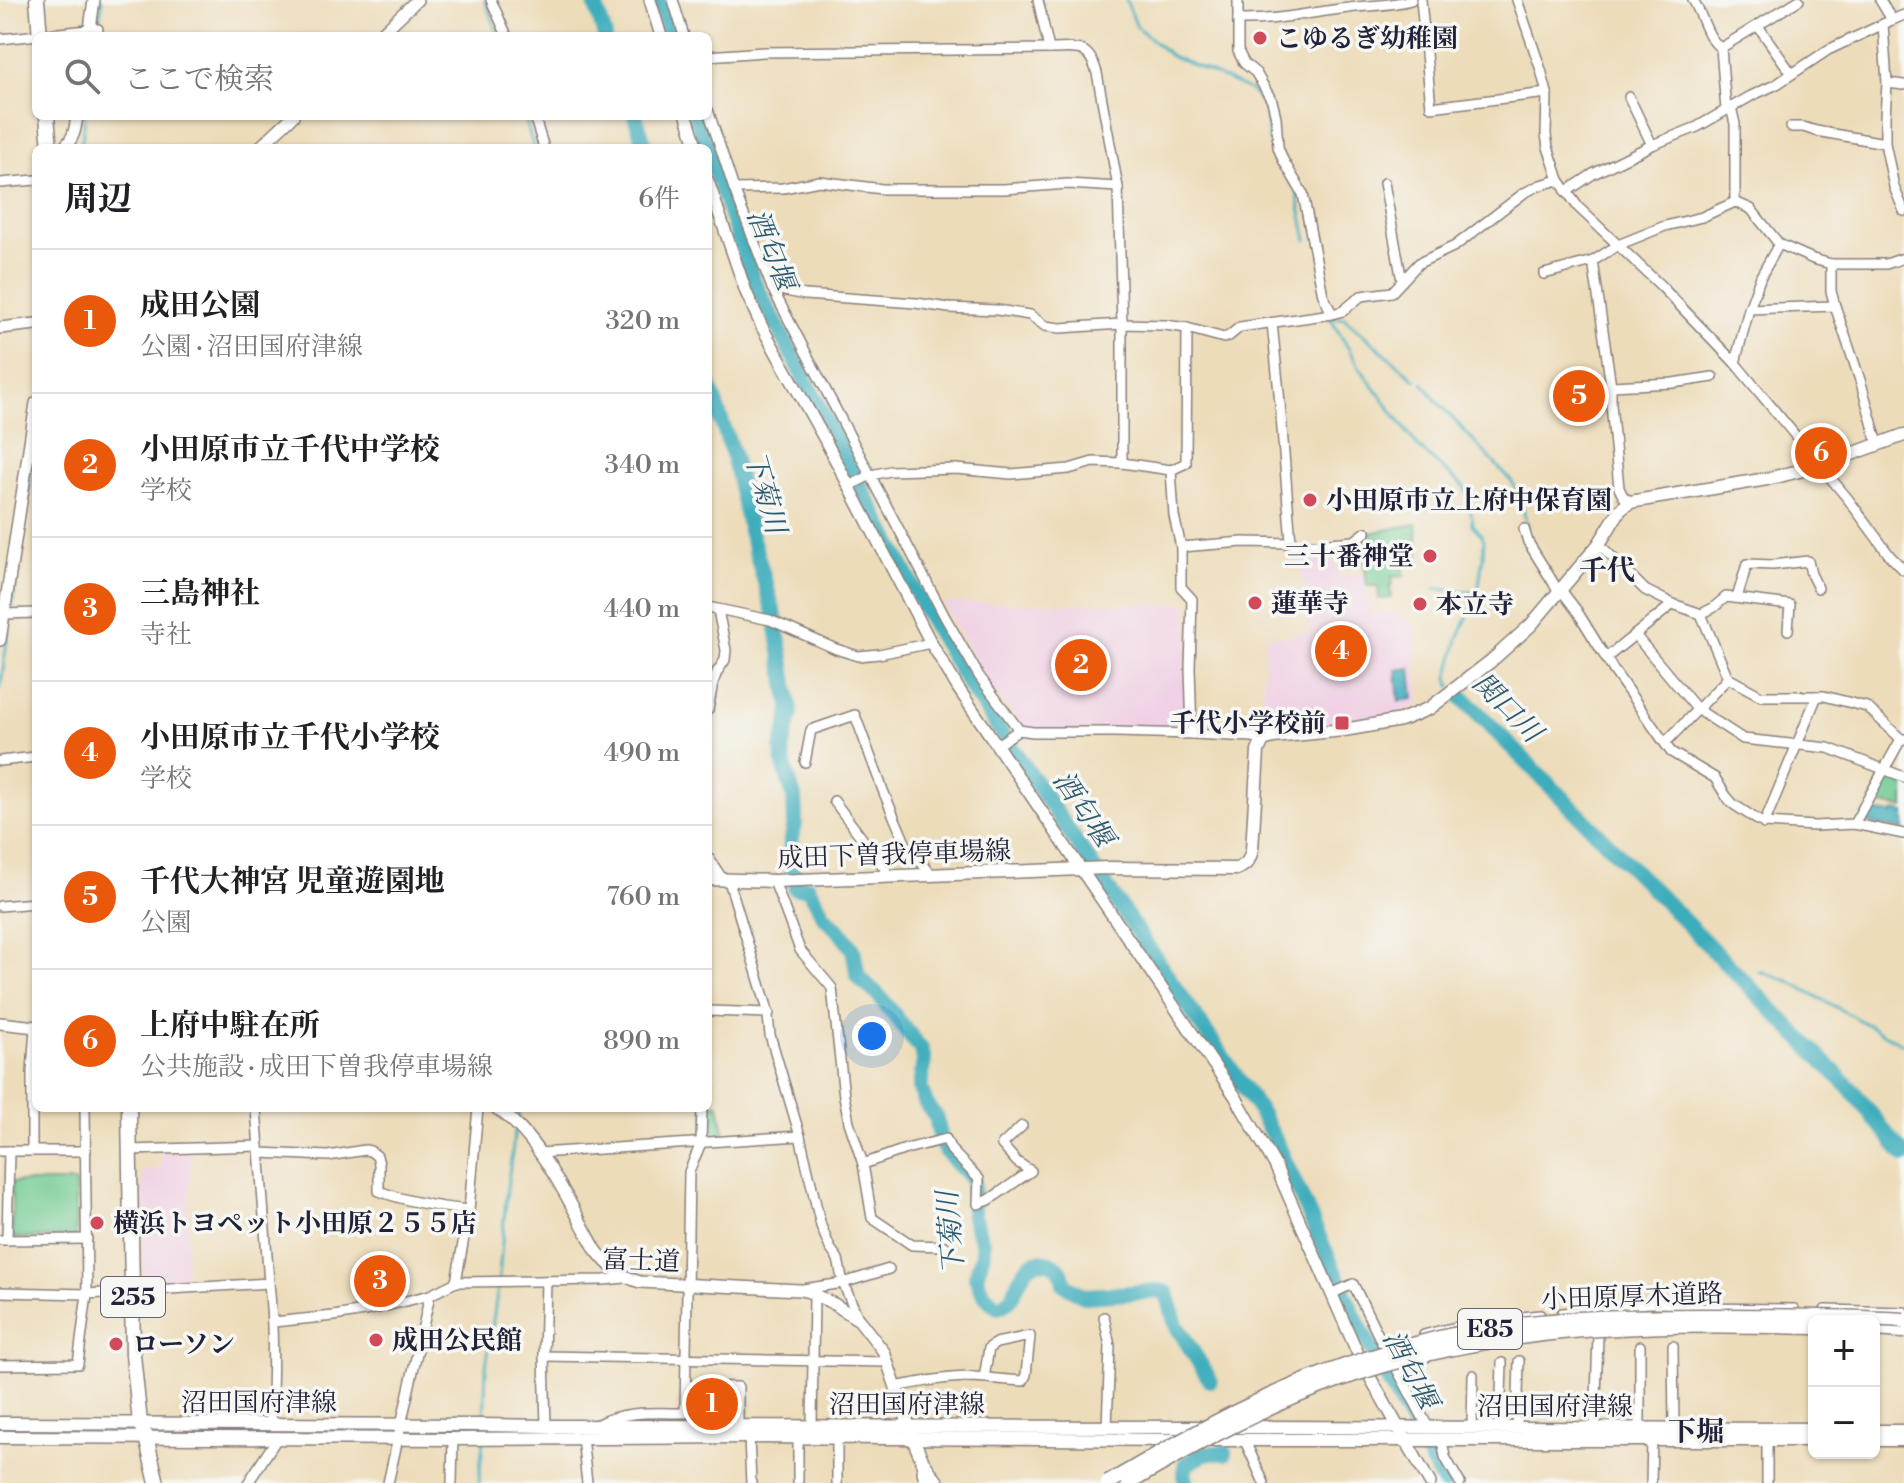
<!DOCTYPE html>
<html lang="ja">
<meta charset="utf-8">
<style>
:root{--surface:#fff;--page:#f2f2f2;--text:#202124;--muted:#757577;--line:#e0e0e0;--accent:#ea580c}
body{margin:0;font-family:"Libre Bodoni","Noto Serif JP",serif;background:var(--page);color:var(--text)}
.controls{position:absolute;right:24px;bottom:24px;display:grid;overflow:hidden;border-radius:12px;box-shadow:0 2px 6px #0004}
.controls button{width:72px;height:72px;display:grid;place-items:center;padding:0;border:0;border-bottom:2px solid var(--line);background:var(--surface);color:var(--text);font:40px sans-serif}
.you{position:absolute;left:872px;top:1036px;width:28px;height:28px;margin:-20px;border:6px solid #fff;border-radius:50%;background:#1a73e8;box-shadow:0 0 0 12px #1a73e833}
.badge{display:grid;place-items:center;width:52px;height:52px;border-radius:50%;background:var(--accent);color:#fff;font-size:26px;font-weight:700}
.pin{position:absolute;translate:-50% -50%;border:4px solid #fff;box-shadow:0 2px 8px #0006}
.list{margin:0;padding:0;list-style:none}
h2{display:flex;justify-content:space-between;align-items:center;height:104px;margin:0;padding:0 32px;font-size:34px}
h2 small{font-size:26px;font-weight:400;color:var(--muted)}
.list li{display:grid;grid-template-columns:52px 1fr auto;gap:24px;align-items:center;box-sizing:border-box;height:144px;padding:0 32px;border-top:2px solid var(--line)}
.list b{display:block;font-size:30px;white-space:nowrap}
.list p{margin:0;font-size:26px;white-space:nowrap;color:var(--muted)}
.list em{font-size:26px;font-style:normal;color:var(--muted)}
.icon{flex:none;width:44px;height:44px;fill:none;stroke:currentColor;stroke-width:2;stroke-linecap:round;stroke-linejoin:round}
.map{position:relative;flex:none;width:1904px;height:1483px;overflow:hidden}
.search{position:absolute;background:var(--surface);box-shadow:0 2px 6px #0004;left:32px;top:32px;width:680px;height:88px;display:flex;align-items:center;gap:20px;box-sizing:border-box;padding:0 28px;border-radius:12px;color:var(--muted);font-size:30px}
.panel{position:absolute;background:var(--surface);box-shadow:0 2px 6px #0004;left:32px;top:144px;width:680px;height:968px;border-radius:12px}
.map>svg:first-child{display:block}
</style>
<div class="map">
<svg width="1904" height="1483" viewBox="0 0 1904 1483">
<rect width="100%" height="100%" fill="#f6f6f2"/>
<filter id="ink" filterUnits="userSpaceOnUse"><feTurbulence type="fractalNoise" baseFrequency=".0125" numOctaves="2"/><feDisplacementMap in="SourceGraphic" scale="16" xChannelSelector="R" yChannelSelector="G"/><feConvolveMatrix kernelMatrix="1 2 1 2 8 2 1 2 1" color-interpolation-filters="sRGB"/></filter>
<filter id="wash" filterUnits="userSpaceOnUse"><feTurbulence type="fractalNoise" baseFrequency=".006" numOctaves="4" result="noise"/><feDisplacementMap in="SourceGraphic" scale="32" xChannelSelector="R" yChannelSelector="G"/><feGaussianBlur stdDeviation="1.8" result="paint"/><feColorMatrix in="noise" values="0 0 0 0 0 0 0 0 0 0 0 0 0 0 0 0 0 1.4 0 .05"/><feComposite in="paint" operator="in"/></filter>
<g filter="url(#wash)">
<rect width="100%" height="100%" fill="#eddcb9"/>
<g fill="#f0d0e4">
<path d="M1333,547l4,29 28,-3 4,40h23l24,14v38l5,39 -26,11 -45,8 -4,-3 -6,4 -74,7 -4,-4 1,-52 2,-4v-34l45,-4 -12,-79 4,-5z"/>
<path d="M945,603l243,1v126h-157l-7,-4 -32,-36 -48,-84z"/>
<path d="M161,1152h30l-6,134 -41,1 -2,-117 19,-1z"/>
</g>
<g fill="#71ca91" stroke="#4a7666" stroke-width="2">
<path d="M1416,524l3,31 -10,2v3l-6,4 1,12 -13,1 1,7 -2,1 1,13 -12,1 -1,-13h-11l-5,-45 8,-8z"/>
<path d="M1887,775l17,7v26l-33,-6 13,-26z"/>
<path d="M719,1104l6,34 -20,1v-31h3v-3z"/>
<path d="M12,1182h63l1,55 -64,1z"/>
<path d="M688,1389l47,1v28h-47z"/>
</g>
<g fill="#3eadbc" stroke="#30687c" stroke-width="2">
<path d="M1411,668l3,31 -15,2 -3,-31z"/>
<path d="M1867,810l25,4 2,-3 10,2v17l-37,-7 -3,-6z"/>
</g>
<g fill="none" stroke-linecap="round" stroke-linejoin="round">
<g stroke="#3eadbc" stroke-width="3">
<path d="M485,0l13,36"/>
<path d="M1126,0l11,27 34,29 34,14 46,21 11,12 4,9 3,28 8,21 16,25"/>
<path d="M97,36l5,-36"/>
<path d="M524,116l10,32"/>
<path d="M81,148l4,-32"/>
<path d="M1297,193l10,47"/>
<path d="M1329,316l31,52 59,80 45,39 6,10 2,28 10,10 2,6 -1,15 -5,36 -20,47 -10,39 3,8"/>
<path d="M1330,319l14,-1 72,62"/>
<path d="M1423,383l13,17 76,82 8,13 7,31"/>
<path d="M1435,589l43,3"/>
<path d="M0,689l36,-244"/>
<path d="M1759,971l30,10 115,64"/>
<path d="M517,1120l2,-12"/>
<path d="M484,1422l2,-55 12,-80 9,-99 8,-57"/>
<path d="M479,1483l4,-42"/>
</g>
<g stroke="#3eadbc" stroke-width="16">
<path d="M594,0l11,36"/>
<path d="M659,0l11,36"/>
<path d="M635,116l11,32"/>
<path d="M696,116l11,32"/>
<path d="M708,150l45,130 178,341 36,61 290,425 19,34 82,183 86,159"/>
<path d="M708,382l25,73 18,80 24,81"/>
<path d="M777,628l14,85 -9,36 2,15 10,33 1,25 -6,34 4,16"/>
<path d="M1461,696l390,393 53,66"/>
<path d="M795,888l13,-1 16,29 16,16 13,17 5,28 18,16"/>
<path d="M880,997l41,52 3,11 -4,27 6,17 10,13 4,20"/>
<path d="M941,1143l5,8 27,29v37l10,28v8l-7,24c4,13 11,23 22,30 20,-7 17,-27 30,-40 9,-9 26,-7 33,5 1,1 3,11 3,12l20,12 77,-5 6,2 9,32 34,55"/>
<path d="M1185,1483v-18l21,-12h19"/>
</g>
</g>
</g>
<g filter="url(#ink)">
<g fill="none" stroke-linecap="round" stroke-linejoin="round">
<defs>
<g id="minor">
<path d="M491,0l16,36"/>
<path d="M673,0l11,36"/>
<path d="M1038,0l11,49c28,0 39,-6 48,24l21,114 4,137v139"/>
<path d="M1238,0v20"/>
<path d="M1421,0l10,107 116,-14"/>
<path d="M1517,0l24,70 6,23 -1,42 2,12 11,33 19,27 83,79 74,77 113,136 42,57 14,14"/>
<path d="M1693,0c10,15 13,38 28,48l78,-48"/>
<path d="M1880,0l12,20 12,-5"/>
<path d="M1883,24l4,59 -2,34v26l9,44 10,24"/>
<path d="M1758,26l34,48"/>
<path d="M0,39l98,-10"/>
<path d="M1721,48l5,62"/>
<path d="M708,56l56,-4 285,-3"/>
<path d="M1887,83l17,2"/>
<path d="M1629,97l23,48"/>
<path d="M1731,107l4,17v78l16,7 28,35 34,15 18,5h55l18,-6"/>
<path d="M708,110l26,79 38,99 173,329 34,59 40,54"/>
<path d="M534,116l10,32"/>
<path d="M1791,127h12l13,4 69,12"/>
<path d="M0,183l36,-3"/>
<path d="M1384,183l18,98"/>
<path d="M734,189l49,-1 36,-7 63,8h122l63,-5 51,3"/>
<path d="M1566,192l27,-18 59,-29 45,-18 54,-31 26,-12 51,-34 64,-30"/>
<path d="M1593,261l18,125v18l8,84 4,8 7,6"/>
<path d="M1831,264v27l4,15 26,77 17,61"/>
<path d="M1544,274l49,-13 25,-16 47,-19 37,-9 33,-15"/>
<path d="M772,288l33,7 111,8 33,5 48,2 33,5 15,11 15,2 62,-4 43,1 22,3 37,10 5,-2 11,-9 92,-13 11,-3 18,-15 31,-4 27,-29 36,-17 69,-53 16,-8 19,-5"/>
<path d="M1749,309l86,-3"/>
<path d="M1332,314l-9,-19 -20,-101 -20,-34 -5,-13 -2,-30 -4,-16 -16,-28 -12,-10 -6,-12v-31c38,1 74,-8 111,-12 22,-3 41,-2 62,-8"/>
<path d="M1272,323l8,80 11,140"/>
<path d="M1735,363l14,-54 12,-33 18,-32"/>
<path d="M1611,386l62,-3 40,-6"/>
<path d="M1171,470l3,46 7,31v40l11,12 -2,69 2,66"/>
<path d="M849,486l22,-11 19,-4 66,-2 55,5 58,-5 24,-7 29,1 49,7 15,-7 1,-135"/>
<path d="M1524,529l4,13 31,50"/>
<path d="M1599,544l46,46 28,14 28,10 27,64 33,18h63l43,11 34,32h3"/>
<path d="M1181,547l62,-5 48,1 2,3 61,-5 12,-9"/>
<path d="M1561,590l16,21 37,60 57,81 44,26 11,18 7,8 26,17 7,2 49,3 39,-2 50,10"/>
<path d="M1737,598l10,-34 26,1 35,-4 3,13 7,14"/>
<path d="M708,607l62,13 66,29 22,7 21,-2 52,-11"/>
<path d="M4,614l32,-1"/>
<path d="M1701,614l12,-6 13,-11 64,8 -2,25"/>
<path d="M1635,635l62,74 46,30 85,9 76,29"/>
<path d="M1606,658l67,-54"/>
<path d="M708,710l5,-27 4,-11 8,-12 1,-10 -8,-40"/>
<path d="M1665,743l63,-65"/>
<path d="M997,745l22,-15 14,2h83l76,2 61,3 10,3"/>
<path d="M0,761l36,-4"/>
<path d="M805,762l6,-32 44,-15 29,78 22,52 26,30"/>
<path d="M834,801l57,76"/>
<path d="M1764,824l53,-128"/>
<path d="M1854,824l47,-85"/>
<path d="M708,857l15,23"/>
<path d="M729,881l38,126 3,28 30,101 21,90 9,22 8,11 5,24 16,37"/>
<path d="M774,881l26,69 32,38 12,108 5,26 14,42 9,54 40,27 33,1"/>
<path d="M0,906l36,-3"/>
<path d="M708,1011l61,2"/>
<path d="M478,1108l-9,102 -13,72 148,-2 21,-2"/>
<path d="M130,1150l129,-4"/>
<path d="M0,1151h86"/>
<path d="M32,1151v-78l3,-47"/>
<path d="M260,1153l68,3 37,-6 5,1 7,5 2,8v27c29,11 58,16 90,19"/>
<path d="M539,1153l261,-17"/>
<path d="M863,1164l43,-15 40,-10 5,11 28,29 -1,25 11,-4 42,-29 -14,-9 -15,-17 20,-19"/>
<path d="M0,1240l87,-1"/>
<path d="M7,1240l2,-89"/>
<path d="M269,1283c5,48 4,93 2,141"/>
<path d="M803,1289l40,-6 46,-14"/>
<path d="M0,1292l87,2 182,-11 -13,-175"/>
<path d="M1331,1294l22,-10 31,63 11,-3"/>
<path d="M1825,1310l79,2"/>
<path d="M1562,1313l63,-5c17,-7 45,-6 63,0l106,1"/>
<path d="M1104,1317l6,29 -3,81"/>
<path d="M273,1322l61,-6 36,-6 60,-15"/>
<path d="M1424,1335c38,-11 77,-16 116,-20"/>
<path d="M1640,1346v82"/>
<path d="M1673,1346l1,82"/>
<path d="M544,1356l344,6"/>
<path d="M1392,1360l36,67"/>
<path d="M0,1365l78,-1 9,-70 -2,-186"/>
<path d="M686,1386l52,1v40"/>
<path d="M895,1387c26,-5 51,-10 77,-10 17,1 34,3 51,4l3,-6 4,-39 -34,7 -7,5 -5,30"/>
<path d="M596,1425c27,-15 58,-12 89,-12l4,-241 12,-29 1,-35"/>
<path d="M546,1426l-2,-70 2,-75"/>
<path d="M812,1426l2,-130"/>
<path d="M1472,1427l1,-52"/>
<path d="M1500,1427l2,-64"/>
<path d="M1517,1428l2,-67"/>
<path d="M1595,1428l3,-92"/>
<path d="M582,1437l5,46"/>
<path d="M749,1437l2,46"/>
<path d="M798,1439v44"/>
<path d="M837,1439v44"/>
<path d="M1442,1440l3,17 15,26"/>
<path d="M1245,1441l19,42"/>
<path d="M923,1462l-1,10 3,11"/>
<path d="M248,1483l30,-46"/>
<path d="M388,1483l42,-188 26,-13"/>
<path d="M452,1483l1,-44"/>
<path d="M1651,1483l1,-43"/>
<path d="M1767,1483v-44"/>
</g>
<g id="tertiary">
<path d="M650,0l11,36"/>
<path d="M89,36l5,-36"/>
<path d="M379,36l38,-36"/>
<path d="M687,116l10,32"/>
<path d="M63,148c11,-9 12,-18 14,-32"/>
<path d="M259,148l34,-32"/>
<path d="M708,181l38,111 16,35 62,111 107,205 27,45 277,408 40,69 87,198 68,120"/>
<path d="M0,328l36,-4"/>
<path d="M0,640l36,-237"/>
<path d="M0,1023l36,4"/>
<path d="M496,1108c43,27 75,98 100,142 13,17 24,26 44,32l160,8 9,2 25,12 25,16 25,32 28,83"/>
</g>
<g id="secondary">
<path d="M708,879l66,2 333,-13 129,1c11,-4 13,-8 16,-19l6,-99 5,-11 10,-3 71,-7 57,-10 29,-12 61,-47 40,-36 68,-81 21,-34 10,-8 137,-23 52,-13 85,-31"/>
<path d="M0,1423l478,2 68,1 661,1"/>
<path d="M1233,1427l581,2"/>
<path d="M1874,1431h30"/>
<path d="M0,1437l453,2 296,-2 434,3"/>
<path d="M913,1439l10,23 15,21"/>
<path d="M1205,1440h609"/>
<path d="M1874,1440h30"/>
</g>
<g id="trunk">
<path d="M37,0l3,36"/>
<path d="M47,116l3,32"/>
<path d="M129,1108l4,247 7,68 6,14 11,46"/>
<path d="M1874,1329l30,2"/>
</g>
</defs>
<use href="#minor" stroke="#887f7a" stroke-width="12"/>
<use href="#tertiary" stroke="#887f7a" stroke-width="14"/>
<use href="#secondary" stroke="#887f7a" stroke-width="15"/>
<use href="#trunk" stroke="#887f7a" stroke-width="17"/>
<use href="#minor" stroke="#fff" stroke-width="9"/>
<use href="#tertiary" stroke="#fff" stroke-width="11"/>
<use href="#secondary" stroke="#fff" stroke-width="12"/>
<use href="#trunk" stroke="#fff" stroke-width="14"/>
<defs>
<g id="trunk-bridge">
<path d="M1108,1483c43,-25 87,-51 132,-73 63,-31 131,-55 199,-72 89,-21 181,-22 271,-22 65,0 130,0 194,4"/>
<path d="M1129,1483c66,-39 134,-76 206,-102 155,-56 316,-59 479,-54"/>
</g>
</defs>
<use href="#trunk-bridge" stroke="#887f7a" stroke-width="17" stroke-linecap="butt"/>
<use href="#trunk-bridge" stroke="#fff" stroke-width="14"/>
</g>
</g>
<g fill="#d1495b" stroke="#f6f6f2" stroke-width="3">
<circle cx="1260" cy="38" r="8"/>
<circle cx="1310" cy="500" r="8"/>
<circle cx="1430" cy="556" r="8"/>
<circle cx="1255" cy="603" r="8"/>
<circle cx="1420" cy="604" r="8"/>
<rect x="1334" y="715" width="16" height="16" rx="4"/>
<circle cx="97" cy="1223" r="8"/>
<circle cx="376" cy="1340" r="8"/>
<circle cx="116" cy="1344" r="8"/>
</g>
<g text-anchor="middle" stroke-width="7" stroke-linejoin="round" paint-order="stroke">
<g fill="#f6f6f2" stroke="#626272" stroke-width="2">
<rect x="101" y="1277" width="64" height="40" rx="6"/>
<rect x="1458" y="1309" width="64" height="40" rx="6"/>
</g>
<g font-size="24" font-weight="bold" fill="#22223b">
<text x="133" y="1305">255</text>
<text x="1490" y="1337">E85</text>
</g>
<g font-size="26" font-weight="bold" fill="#22223b" stroke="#f6f6f2" text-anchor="start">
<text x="1276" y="47">こゆるぎ幼稚園</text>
<text x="1326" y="509">小田原市立上府中保育園</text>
<text x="1414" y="565" text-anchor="end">三十番神堂</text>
<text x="1271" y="612">蓮華寺</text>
<text x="1436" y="613">本立寺</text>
<text x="1326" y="732" text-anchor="end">千代小学校前</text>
<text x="113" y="1232">横浜トヨペット小田原２５５店</text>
<text x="392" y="1349">成田公民館</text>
<text x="132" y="1353">ローソン</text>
</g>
<g font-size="26" fill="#22223b" stroke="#f6f6f2">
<text transform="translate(894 854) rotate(-2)" y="9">成田下曽我停車場線</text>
<text transform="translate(641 1260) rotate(2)" y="9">富士道</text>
<text transform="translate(1632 1296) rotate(-2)" y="9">小田原厚木道路</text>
<text x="259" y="1411">沼田国府津線</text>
<text x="907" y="1413">沼田国府津線</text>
<text x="1555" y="1415">沼田国府津線</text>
</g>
<g font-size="28" font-style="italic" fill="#2d5a6f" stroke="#f6f6f2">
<text transform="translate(772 249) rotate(68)" y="10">酒匂堰</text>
<text transform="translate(766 492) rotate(74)" y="10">下菊川</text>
<text transform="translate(1508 707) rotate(45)" y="10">関口川</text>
<text transform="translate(1084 808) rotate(56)" y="10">酒匂堰</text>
<text transform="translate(950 1233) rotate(-95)" y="10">下菊川</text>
<text transform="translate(1411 1369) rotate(62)" y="10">酒匂堰</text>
</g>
<g font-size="28" font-weight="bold" fill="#22223b" stroke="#f6f6f2">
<text x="1607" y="580">千代</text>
<text x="1696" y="1441">下堀</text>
</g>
</g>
</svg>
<div class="controls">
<button>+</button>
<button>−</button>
</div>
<div class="you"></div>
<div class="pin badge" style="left:712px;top:1404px">1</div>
<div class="pin badge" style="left:1081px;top:665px">2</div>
<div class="pin badge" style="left:380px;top:1281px">3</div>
<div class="pin badge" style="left:1341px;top:651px">4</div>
<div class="pin badge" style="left:1579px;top:396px">5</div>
<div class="pin badge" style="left:1821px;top:453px">6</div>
<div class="search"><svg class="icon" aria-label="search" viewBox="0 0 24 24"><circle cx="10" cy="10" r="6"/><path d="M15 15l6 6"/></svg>ここで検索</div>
<section class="panel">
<h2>周辺<small>6件</small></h2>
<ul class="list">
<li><span class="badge">1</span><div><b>成田公園</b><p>公園 · 沼田国府津線</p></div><em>320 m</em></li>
<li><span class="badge">2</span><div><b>小田原市立千代中学校</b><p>学校</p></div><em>340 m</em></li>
<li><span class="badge">3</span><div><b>三島神社</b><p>寺社</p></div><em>440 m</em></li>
<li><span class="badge">4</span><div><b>小田原市立千代小学校</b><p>学校</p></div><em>490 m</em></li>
<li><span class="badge">5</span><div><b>千代大神宮 児童遊園地</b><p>公園</p></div><em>760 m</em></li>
<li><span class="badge">6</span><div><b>上府中駐在所</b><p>公共施設 · 成田下曽我停車場線</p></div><em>890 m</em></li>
</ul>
</section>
</div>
